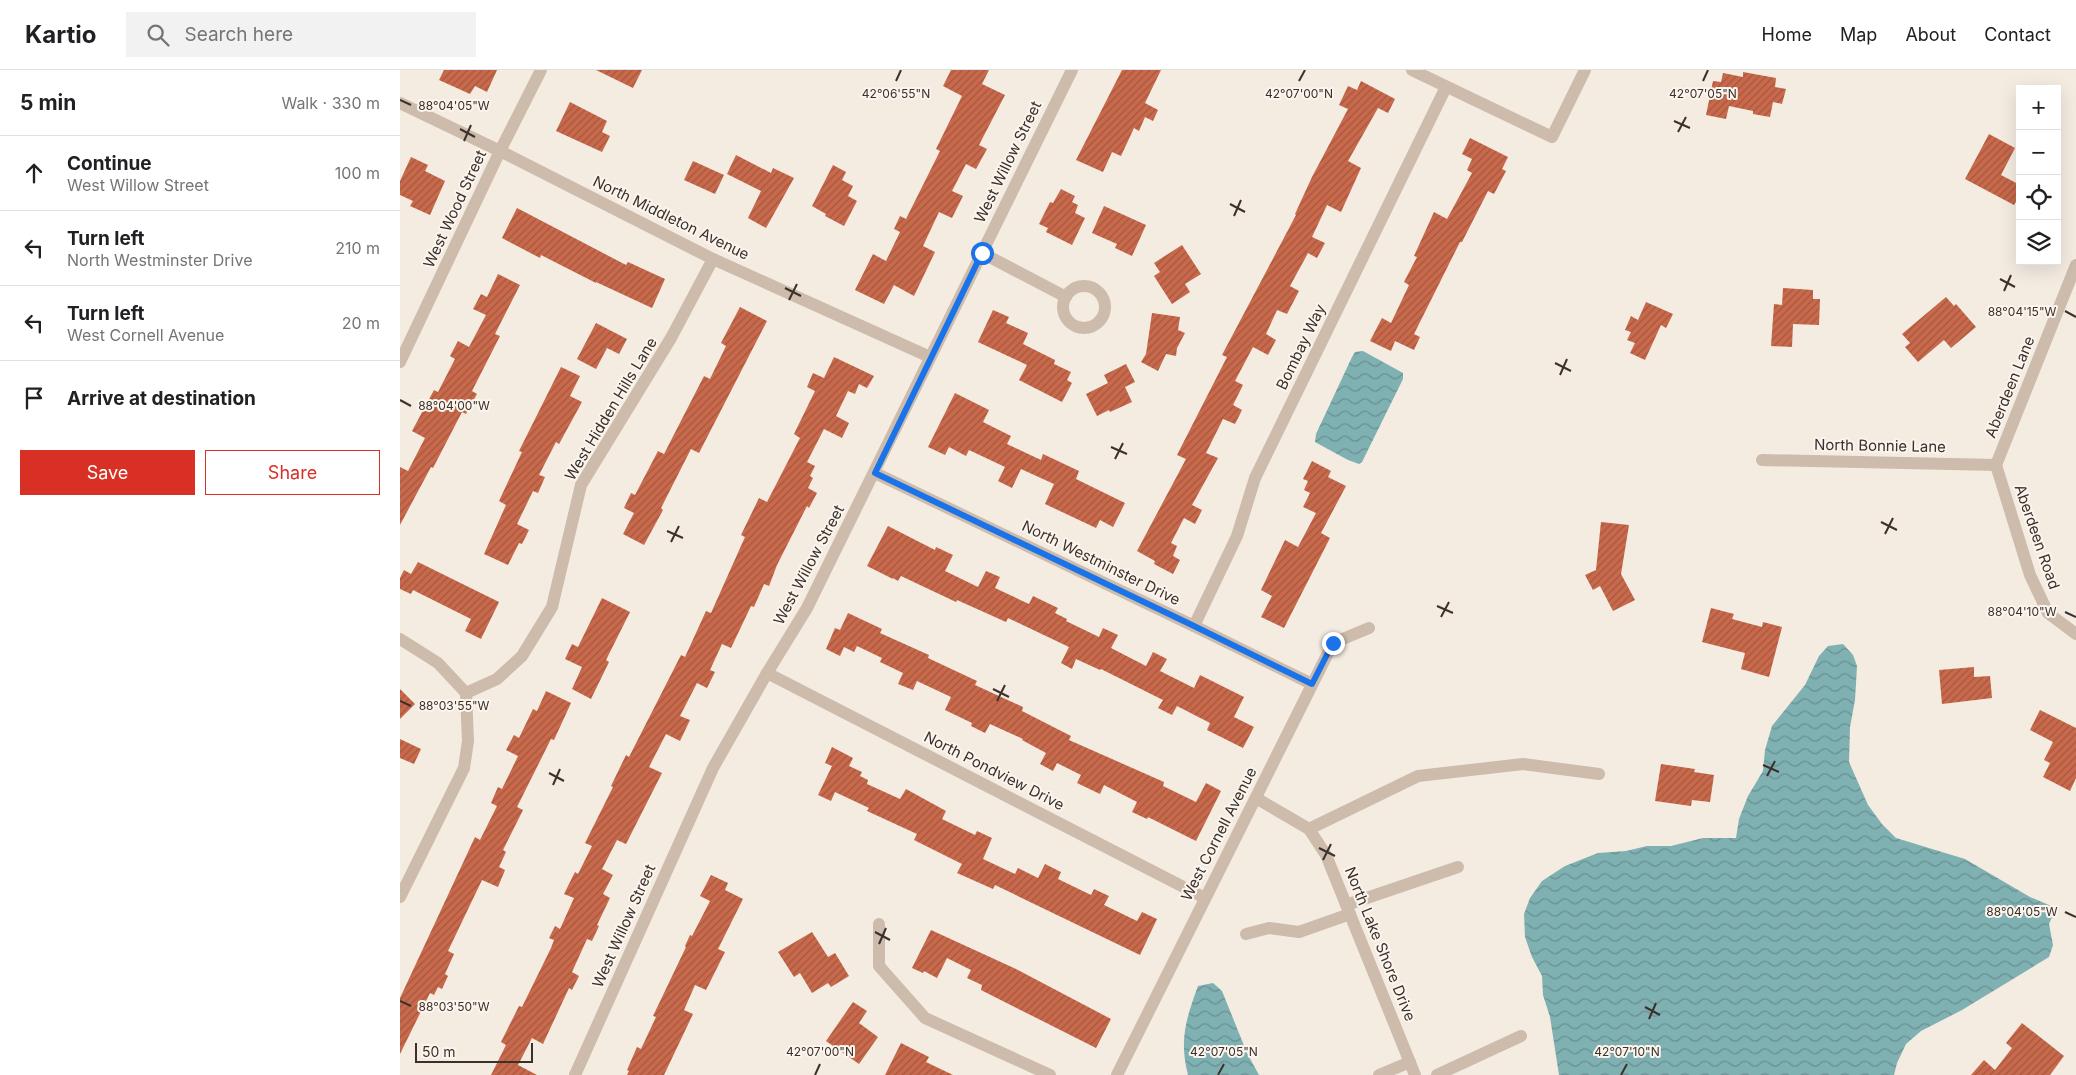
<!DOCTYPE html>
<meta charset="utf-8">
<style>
:root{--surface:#fff;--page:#f2f2f2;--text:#202124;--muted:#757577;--line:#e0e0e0;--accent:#d93025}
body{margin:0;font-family:Inter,sans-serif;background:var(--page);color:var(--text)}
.controls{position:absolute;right:15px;top:15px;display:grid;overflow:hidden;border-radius:0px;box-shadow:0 5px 20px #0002}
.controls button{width:45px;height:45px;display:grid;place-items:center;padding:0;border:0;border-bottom:1px solid var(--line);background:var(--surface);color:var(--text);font:25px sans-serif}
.scale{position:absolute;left:15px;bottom:12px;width:118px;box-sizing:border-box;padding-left:5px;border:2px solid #3b302b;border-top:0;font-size:14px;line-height:18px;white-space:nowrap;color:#3b302b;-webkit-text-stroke:4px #fbf5ee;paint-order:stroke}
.stop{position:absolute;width:15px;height:15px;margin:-11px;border:4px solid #1a73e8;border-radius:50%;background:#fff}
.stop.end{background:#1a73e8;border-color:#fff;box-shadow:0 1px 5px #0008}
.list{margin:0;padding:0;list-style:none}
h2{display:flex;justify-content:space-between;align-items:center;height:65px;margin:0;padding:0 20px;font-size:21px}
h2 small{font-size:16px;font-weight:400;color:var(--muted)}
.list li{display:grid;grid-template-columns:32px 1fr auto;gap:15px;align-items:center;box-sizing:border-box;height:75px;padding:0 20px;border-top:1px solid var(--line)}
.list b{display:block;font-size:19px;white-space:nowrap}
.list p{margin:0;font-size:16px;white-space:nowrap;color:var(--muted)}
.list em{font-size:16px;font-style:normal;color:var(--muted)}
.actions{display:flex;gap:10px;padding:15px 20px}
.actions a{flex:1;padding:11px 0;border:1px solid var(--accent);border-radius:0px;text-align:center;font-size:18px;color:var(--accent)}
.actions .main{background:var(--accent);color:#fff}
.icon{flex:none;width:28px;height:28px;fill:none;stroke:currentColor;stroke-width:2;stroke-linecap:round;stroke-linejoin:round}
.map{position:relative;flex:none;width:1676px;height:1005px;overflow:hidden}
header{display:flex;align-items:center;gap:30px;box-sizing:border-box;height:70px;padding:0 25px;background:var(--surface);border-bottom:1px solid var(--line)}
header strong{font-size:24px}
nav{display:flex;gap:28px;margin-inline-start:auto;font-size:18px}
.search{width:350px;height:45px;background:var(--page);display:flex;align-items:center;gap:12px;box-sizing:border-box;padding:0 18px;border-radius:0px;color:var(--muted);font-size:19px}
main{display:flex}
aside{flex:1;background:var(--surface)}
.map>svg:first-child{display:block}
</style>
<header>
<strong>Kartio</strong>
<div class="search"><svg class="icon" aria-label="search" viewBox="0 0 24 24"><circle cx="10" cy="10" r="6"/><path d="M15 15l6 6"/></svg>Search here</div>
<nav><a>Home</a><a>Map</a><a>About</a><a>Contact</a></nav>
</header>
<main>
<aside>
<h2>5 min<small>Walk · 330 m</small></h2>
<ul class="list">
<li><svg class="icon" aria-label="ahead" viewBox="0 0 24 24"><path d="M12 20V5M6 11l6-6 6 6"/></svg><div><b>Continue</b><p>West Willow Street</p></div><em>100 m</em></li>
<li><svg class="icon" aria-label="left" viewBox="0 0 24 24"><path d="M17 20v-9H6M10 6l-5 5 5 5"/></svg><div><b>Turn left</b><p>North Westminster Drive</p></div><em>210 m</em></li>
<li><svg class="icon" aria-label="left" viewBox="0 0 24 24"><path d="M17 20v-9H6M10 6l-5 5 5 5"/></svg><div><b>Turn left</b><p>West Cornell Avenue</p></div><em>20 m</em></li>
<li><svg class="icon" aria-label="arrive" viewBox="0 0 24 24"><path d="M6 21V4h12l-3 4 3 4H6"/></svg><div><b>Arrive at destination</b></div></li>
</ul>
<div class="actions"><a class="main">Save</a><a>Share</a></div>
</aside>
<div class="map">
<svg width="1676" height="1005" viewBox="0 0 1676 1005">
<defs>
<pattern id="water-waves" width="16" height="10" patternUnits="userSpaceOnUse" patternTransform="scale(1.25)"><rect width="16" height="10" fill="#7fb0b2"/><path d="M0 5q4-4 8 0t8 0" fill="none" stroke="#699091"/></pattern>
<pattern id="building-hatch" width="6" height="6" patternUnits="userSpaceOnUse" patternTransform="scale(1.25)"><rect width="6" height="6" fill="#c8694b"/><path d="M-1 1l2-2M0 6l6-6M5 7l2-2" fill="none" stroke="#a4573f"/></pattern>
</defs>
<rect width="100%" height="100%" fill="#f4ebe1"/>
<g fill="url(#water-waves)">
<path d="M963,281l40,22v6l-41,83 -3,2 -11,-4 -33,-18 1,-8 36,-77 3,-5z"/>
<path d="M1443,574l10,11 4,11 -2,34 -5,27 -1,35 19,43 14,19 14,14 69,21 65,38 26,11 -7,16 4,21 -4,12 -87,53 -41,21 -15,13 -9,19 -3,12h-335l-9,-58 -7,-22 -1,-19 -10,-19 -7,-20 -1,-23 6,-16 12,-17 23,-15 33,-13 28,-2 21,-5h24l32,-8h33l3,-19 9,-23 15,-25 2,-21 7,-24 33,-41 14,-29 9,-10z"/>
<path d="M813,913l9,8 25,62 12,22h-71c-9,-35 -2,-56 10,-89z"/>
</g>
<g fill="url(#building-hatch)">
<path d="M44,0h53l-10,22 -12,-6 -5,8 -31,-14z"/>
<path d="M196,0h46l-9,18z"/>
<path d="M551,0h38l-7,14 23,11 -26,50 8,4 -11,20 -10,-5 -14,27 11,5 -11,22 -13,-6 -16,34 12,6 -21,44 -20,-11 -10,19 -29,-14 18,-36 13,7 14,-29 -6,-3 6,-13 6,3 34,-68 -4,-2 26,-53 -19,-10z"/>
<path d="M722,0h39l-16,33 13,7 -5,11 -8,-4 -6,14 -5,-3 -13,28 -9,-4 -9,20 -27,-12z"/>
<path d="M1343,2l33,6 -1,9 11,2 -4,15 -9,-2 -3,15 -17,-3v-3l-24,-5 -3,13 -20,-4 7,-34 8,1 2,-9 20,4z"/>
<path d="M961,11l34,18 -7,14 -10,-5 -30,53 13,7 -20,44 -14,-7 -15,32 13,6 -8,15 -9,-5 -18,33 9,5 -12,23 -10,-4 -11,24 10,6 -8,15 -15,-8 -18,34 8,4 -10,20 9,5 -7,14 -12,-5 -17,34 12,5 -26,47 10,5 -7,14 -11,-6 -13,25 6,3 -4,10 7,4 -7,14 -19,-10 1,-3 -18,-10 49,-92 -9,-4 50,-98 -5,-2 74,-140 -1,-1 17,-37 36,-68 -9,-4 9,-19 9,4z"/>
<path d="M170,32l37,19 -5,11 8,4 -8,16 -46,-21z"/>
<path d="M1589,64l26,14 -14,27 19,10v9l-6,11 -49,-26z"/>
<path d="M1070,68l38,19 -6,12 4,2 -12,23 -6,-3 -26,51h-2l-46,92 6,3 -6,13 -19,-9 -4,10 -21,-10 12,-23 9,5 18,-38 -5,-3 13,-25 -3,-1 20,-44 13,7 25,-46 -5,-3 5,-11 -10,-5z"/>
<path d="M336,85l35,18 2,-5 21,10 -28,50 -18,-10 13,-27 -34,-17z"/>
<path d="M11,87l17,8 -3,6 20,10 -15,34 -20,-9 3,-5 -13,-6v-14z"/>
<path d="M293,91l31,14 -9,19 -31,-14z"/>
<path d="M433,95l13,7 -4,8 11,6 -5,10 9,5 -13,25 -19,-10 1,-2 -14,-8z"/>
<path d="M661,119l14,7 -3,6 6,3 -3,8 10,5 -13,27 -26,-13 2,-4 -9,-4 11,-22 3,1z"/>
<path d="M704,136l42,19 -14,31 -17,-8 2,-4 -25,-11z"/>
<path d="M117,138l109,57 2,-3 37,17 -13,29 -56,-26v1l-55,-28 -1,3 -38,-20z"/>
<path d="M782,175l19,29 -16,10 5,8 -18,12 -18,-28 6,-4 -6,-9z"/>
<path d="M98,204l22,11 -25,49 5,2 -28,55 5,3 -11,20 -4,-2 -29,56 -2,-1 -31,58v-58l8,4 17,-33 -13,-7 22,-41 4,2 17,-33 -5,-3 8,-15 11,6 17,-32 -13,-6 8,-15 6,3z"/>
<path d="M1383,218l30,2v9h7l-1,26 -26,-1 -1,23 -21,-1 3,-42 8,1z"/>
<path d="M1546,227l8,9 2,-2 20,23 -25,21 -7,-8 -26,22 -13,-15 5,-4 -8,-9z"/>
<path d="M1246,232l27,12 -7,14 -5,-3 -16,35 -15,-7 5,-10 -8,-3 4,-8 -6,-2 6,-14 7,4z"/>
<path d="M340,237l27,14 -68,132 -8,-4 -30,59 2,2 -19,35 -21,-11 11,-21 -10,-5 7,-15 4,2 23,-44 6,3 40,-78 6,3 16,-33 -5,-3z"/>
<path d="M593,240l16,7 -3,6 22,10 -5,11 32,16 -1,4 17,8 -4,8 5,3 -10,19 -43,-22 8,-15 -49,-23z"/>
<path d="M752,243l28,4 -2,13 7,3 -8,15 -1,8 -10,-2 -8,17 -17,-9 5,-8z"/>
<path d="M196,253l31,16 -8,15 -12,-6 -11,21 -19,-10z"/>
<path d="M434,287l40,19 -7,12 -8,-4 -4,10 -7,-3 -12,25 13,7 -7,15 -18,-9 -17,33 8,4 -5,10 3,2 -5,10 9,5 -8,15 -2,-2 -30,59 -8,21 -5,-2 -10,23 -3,-1 -20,42 -9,-4 -12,26 5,2 -8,16 -10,-5 -17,33 10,4 -10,21 -14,-7 -17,33 13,6 -36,71 -9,-4 -15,29 11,6 -10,19 7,4 -13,27 2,1 -7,15 -5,-2 -15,33 7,4 -7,14 -3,-2 -26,56 -11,-6 -14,27 19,10h-46l15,-30 -5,-3 18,-36 3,1 29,-59 3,-8 -5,-2 6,-12 5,3 14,-31 -10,-4 11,-22 3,2 14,-28 -7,-3 28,-56 -2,-1 15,-31 3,2 52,-102 4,2 21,-46 5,2 34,-76 -4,-2 18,-37 8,4 33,-64 -6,-4 21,-43 -8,-4 6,-14 11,5z"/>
<path d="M726,294l9,18 -10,5 7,15 -22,10 -1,-2 -12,6 -11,-22 22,-11 -4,-8z"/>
<path d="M161,297l19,9 -10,20 12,6 -23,42 -3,-2 -17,33 6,2 -7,16 -5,-2 -16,33 12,6 -7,14 -3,-1 -11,22 -24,-11 22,-49 -7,-4 23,-49 -3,-1z"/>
<path d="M555,323l34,17 -6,12 28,14 -4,8 34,16 2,-6 36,17 -3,8 49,24 -12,24 -13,-7 -4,8 -51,-24 9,-20 -33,-15 -9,19 -14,-7 7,-14 -36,-17 -3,6 -17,-9 -4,8 -17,-8z"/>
<path d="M912,391l19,10 -3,6 18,9 -25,47 9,5 -46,90 -23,-11 11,-21 -11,-6 24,-50 13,7 18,-34 -13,-6 7,-14 -6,-3 4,-9 -5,-2z"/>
<path d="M1201,452l28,3 -8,49 14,26 -22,11 -13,-25 -7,4 -8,-15 11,-5z"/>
<path d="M488,456l47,24 1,-3 17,8 -8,16 33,16 8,-16 14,6 -5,11 34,16 4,-8 25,12 -3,5 12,6 -1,2 33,16 4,-9 15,7 -7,13 35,18 7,-14 14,7 -7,12 34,17 6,-13 44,22 -10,20 20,10 -11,21 -36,-18 3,-7 -33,-17 -5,9 -14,-7 5,-8 -62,-31 -1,1 -24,-11 -4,10 -11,-6 8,-16 -61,-29 -2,4 -49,-22 -1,2 -55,-26 -3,5 -5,-3v1l-26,-13z"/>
<path d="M18,492l81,40 -18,37 -16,-8 6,-12 -58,-29 -2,4 -11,-5v-11l4,-8 7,4z"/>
<path d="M202,528l28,14 -24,48 3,2 -18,37 -19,-10 10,-22 -17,-8 7,-15 6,3z"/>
<path d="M1311,538l23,6 -2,5 30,8 1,-5 19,5 -13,50 -28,-8 4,-16 -43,-11z"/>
<path d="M448,543l34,16 -2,4 49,22 -1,3 49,23 -2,4 48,22 -1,4 49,25 -2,4 95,42 -1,4 33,16 10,-19 15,8 -25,50 -48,-24 -1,2 -15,-7 5,-10 -33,-17 -4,9 -23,-11 4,-8 -24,-12 -4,8 -13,-7 6,-11 -24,-13 1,-1 -33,-15 -5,9 -14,-7 1,-3 -27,-13 6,-13 -34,-16 -4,9 -15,-6 5,-11 -23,-11 2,-4 -25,-12 -3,6 -10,-5 -4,9 -14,-7 9,-21 5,2z"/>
<path d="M1574,597v10l16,-1 2,22 -50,6 -3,-34z"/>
<path d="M0,619l15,15 -15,15z"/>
<path d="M146,621l25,12 -17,37 -3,-1 -34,68 6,3 -20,40 3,2 -7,15 6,3 -7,17 -16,-7 -34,71 6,3 -9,20 3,2 -6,13 -4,-2 -4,8 -4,-2 -30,61v-56l75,-161 5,3 17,-34 -6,-3 7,-16 4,2 16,-33 -12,-6 8,-15 5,3 14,-29 4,2z"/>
<path d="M1640,640l36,18v50l-6,13 -27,-14 7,-14 -6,-3 9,-18 -23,-12z"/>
<path d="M0,669l21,10 -7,15 -14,-6z"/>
<path d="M432,677l21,11 -4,8 13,6 -2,4 8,4 -1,4 33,15 6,-10 40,22 -4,8 33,16 2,-4 15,7 -9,21 32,15 3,-6 20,10 7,-14 16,8 -3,7 33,16 3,-6 15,7 -5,9 33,16 5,-9 15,7 -17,36 -145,-70 -2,4 -36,-16 5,-9 -48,-24 3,-6 -50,-23 2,-3 -34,-16 -4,9 -13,-6 14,-29 -7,-3z"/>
<path d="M1261,694l34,5 -1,3 20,3 -4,27 -18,-2 -1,6 -36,-5z"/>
<path d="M311,805l17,8 -3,7 18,9 -25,50 7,3 -19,38 -11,-5 -11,25 9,4 -29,61h-37l2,-4 -2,-1 10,-23 4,2 15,-32 -3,-1 33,-69 -1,-1 5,-11 2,1 18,-35 -10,-5z"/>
<path d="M531,860l85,39 95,50 -15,29 -115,-58 1,-5 -15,-7 4,-8 -24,-12 -10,20 -13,-7 -1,2 -11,-5z"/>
<path d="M412,862l16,25 7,-4 14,23 -18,11 -3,-4 -16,10 -12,-20 -6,4 -16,-25z"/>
<path d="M453,932l14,9 -8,12 19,14 -19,27 -33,-23z"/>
<path d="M1622,953l42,33 -14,19h-79l13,-15 11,10 17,-22 -6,-5z"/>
<path d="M501,973l28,14 -3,5 27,13h-68z"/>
</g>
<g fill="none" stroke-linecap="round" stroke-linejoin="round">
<g stroke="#cdbbac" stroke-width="12">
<path d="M1012,0l140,67 33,-67"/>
<path d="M0,33l100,48 213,108 217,98"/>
<path d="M582,183l84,44"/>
<circle cx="684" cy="237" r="21"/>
<path d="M0,292l100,-211 41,-81"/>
<path d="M1362,390l234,5"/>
<path d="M1596,395l80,-200"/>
<path d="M1596,395l34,110 18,38 28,21"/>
<path d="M475,403l319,153 118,58"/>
<path d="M794,556l43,-90 18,-58 191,-391"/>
<path d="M0,569l38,24 28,30"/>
<path d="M367,603l438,225"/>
<path d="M66,623l31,-14 25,-23 30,-49 29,-122 90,-147 42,-79"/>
<path d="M856,728l53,31 17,26 89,220"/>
<path d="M909,759l109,-53 105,-12 76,10"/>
<path d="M0,827l64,-129 4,-27 -2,-48"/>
<path d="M946,835l112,-38"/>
<path d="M479,854v42l46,52 125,57"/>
<path d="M846,864l23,-6 30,4 51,-18"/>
<path d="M175,1005l138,-307 54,-95 40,-65 265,-538"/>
<path d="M717,1005l216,-432 36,-15"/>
<path d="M979,1005l31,-13"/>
<path d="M1037,1005l84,-39"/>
</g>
</g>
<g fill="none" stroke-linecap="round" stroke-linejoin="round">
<path stroke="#1a73e8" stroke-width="6" d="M582,183l-107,220 319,153 118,58 21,-41"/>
</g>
<path fill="none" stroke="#3b302b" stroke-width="2" d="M496,11l5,-11M899,11l6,-11M1303,11l5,-11M0,30l11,5M1274,51l16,7M60,59l15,8M1278,62l8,-15M64,71l7,-16M830,134l15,8M834,146l7,-16M1600,209l15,8M385,218l16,8M1604,221l7,-16M389,230l8,-16M1665,241l11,6M1155,293l16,8M1160,305l7,-16M0,330l11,6M711,377l16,7M715,389l8,-16M1481,452l16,8M267,461l16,7M1485,464l8,-16M271,472l8,-16M1037,536l16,7M1665,542l11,5M1041,547l8,-15M593,619l16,8M0,631l11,5M597,631l8,-16M1363,695l16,7M149,703l15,8M1367,706l8,-15M153,715l7,-16M919,778l16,8M923,790l8,-16M1665,842l11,5M475,862l15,8M479,874l7,-16M0,931l11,5M1245,937l15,8M1249,949l7,-16M415,1005l5,-11M818,1005l6,-11M1221,1005l6,-11"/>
<g text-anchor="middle" stroke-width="4" stroke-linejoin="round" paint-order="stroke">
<g font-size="15" fill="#3b302b" stroke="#fbf5ee">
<text transform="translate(608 92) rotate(-64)" y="5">West Willow Street</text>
<text transform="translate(55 139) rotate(-65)" y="5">West Wood Street</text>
<text transform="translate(271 148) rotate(26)" y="5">North Middleton Avenue</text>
<text transform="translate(901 277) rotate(-64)" y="5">Bombay Way</text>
<text transform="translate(1610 317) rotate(-68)" y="5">Aberdeen Lane</text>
<text transform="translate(211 339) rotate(-59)" y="5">West Hidden Hills Lane</text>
<text transform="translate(1480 376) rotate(1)" y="5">North Bonnie Lane</text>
<text transform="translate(1637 467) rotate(71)" y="5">Aberdeen Road</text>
<text transform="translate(701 493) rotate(26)" y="5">North Westminster Drive</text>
<text transform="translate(409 495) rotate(-62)" y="5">West Willow Street</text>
<text transform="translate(594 701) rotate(27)" y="5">North Pondview Drive</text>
<text transform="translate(819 764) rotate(-63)" y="5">West Cornell Avenue</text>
<text transform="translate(224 856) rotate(-66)" y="5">West Willow Street</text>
<text transform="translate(980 874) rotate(68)" y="5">North Lake Shore Drive</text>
</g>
</g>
<g font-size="12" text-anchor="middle" fill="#3b302b" stroke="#fbf5ee" stroke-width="4" stroke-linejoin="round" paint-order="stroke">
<text x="496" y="28">42°06'55"N</text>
<text x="899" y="28">42°07'00"N</text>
<text x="1303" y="28">42°07'05"N</text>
<text x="54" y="40">88°04'05"W</text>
<text x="1622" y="246">88°04'15"W</text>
<text x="54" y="340">88°04'00"W</text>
<text x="1622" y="546">88°04'10"W</text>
<text x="54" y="640">88°03'55"W</text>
<text x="1622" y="846">88°04'05"W</text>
<text x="54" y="941">88°03'50"W</text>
<text x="420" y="986">42°07'00"N</text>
<text x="824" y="986">42°07'05"N</text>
<text x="1227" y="986">42°07'10"N</text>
</g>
</svg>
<div class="controls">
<button>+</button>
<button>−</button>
<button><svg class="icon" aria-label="locate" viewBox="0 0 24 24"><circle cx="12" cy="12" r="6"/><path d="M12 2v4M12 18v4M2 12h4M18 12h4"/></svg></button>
<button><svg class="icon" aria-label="layers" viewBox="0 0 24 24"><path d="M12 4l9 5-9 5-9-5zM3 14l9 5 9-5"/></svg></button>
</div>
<div class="scale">50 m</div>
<div class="stop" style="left:582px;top:183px"></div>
<div class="stop end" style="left:933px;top:573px"></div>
</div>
</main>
